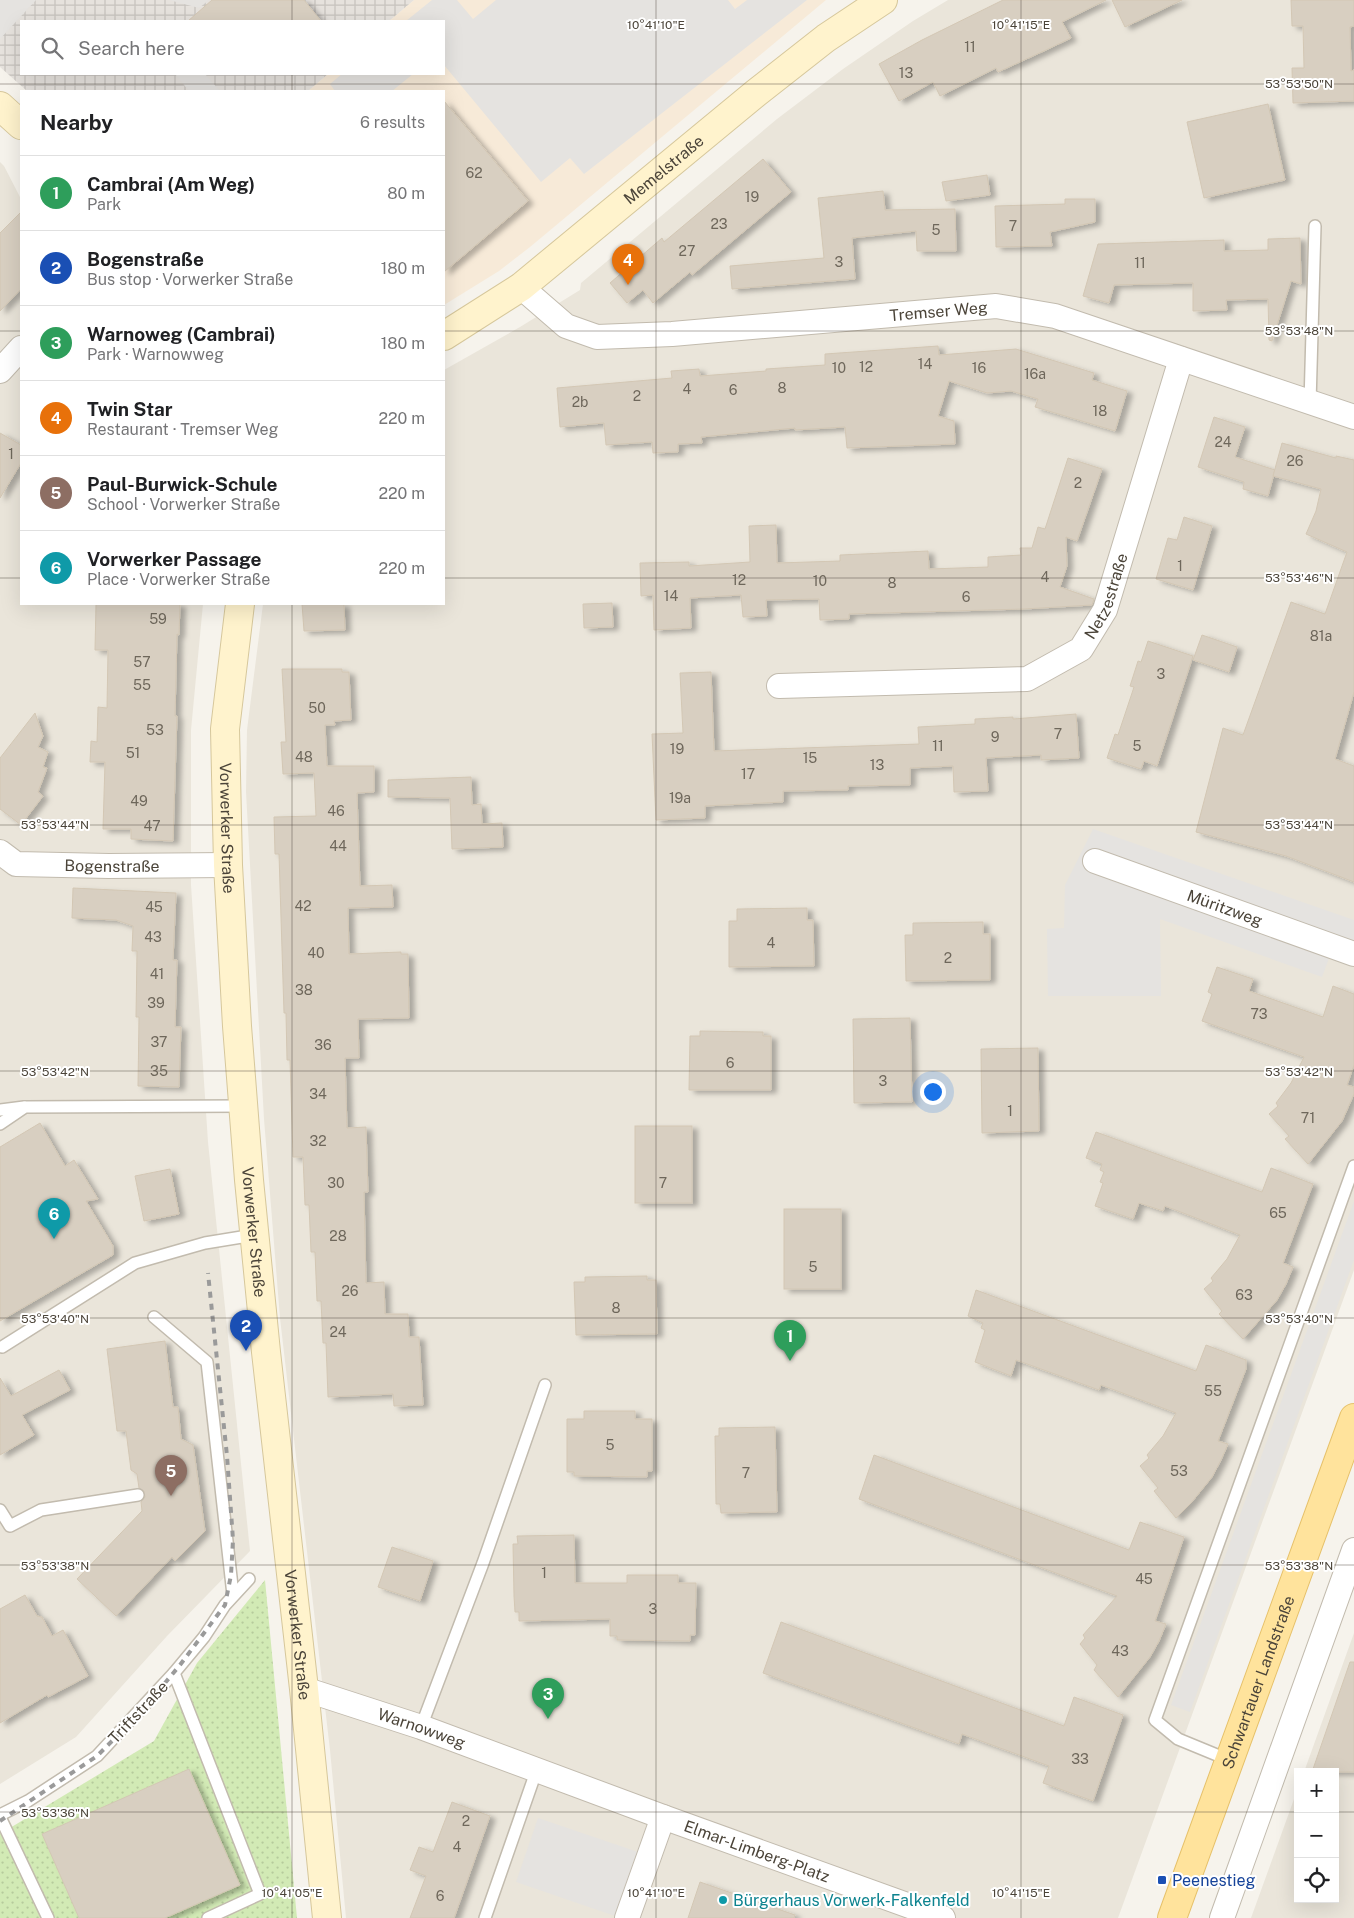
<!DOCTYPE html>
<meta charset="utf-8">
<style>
:root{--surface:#fff;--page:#f2f2f2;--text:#202124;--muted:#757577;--line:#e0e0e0;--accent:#0b8043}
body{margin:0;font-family:"Public Sans",sans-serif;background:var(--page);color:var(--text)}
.controls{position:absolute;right:15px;bottom:15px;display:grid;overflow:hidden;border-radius:0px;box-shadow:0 5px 20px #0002}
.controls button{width:45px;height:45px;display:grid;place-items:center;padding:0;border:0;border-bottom:1px solid var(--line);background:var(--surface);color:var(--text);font:25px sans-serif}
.you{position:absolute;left:932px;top:1091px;width:18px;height:18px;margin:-12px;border:4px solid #fff;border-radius:50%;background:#1a73e8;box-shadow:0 0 0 8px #1a73e833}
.badge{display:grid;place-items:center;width:32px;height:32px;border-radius:50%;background:var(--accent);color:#fff;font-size:16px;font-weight:700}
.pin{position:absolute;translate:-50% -41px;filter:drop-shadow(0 1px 2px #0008)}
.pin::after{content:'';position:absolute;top:26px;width:18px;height:15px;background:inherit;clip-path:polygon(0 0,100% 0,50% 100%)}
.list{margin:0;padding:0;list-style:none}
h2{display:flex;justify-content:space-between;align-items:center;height:65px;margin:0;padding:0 20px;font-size:21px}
h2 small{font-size:16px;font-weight:400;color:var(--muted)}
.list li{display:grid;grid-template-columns:32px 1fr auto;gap:15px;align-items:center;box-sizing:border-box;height:75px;padding:0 20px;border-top:1px solid var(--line)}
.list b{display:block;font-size:19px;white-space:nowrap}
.list p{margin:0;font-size:16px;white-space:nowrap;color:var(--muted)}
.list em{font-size:16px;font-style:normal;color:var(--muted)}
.icon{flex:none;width:28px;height:28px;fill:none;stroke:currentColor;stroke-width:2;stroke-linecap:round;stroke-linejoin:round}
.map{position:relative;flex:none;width:1354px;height:1918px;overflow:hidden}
.search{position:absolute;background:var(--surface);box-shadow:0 5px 20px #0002;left:20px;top:20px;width:425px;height:55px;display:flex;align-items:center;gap:12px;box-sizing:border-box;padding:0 18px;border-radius:0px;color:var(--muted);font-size:19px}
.panel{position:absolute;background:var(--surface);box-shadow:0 5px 20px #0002;left:20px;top:90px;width:425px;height:515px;border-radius:0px}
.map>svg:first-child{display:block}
</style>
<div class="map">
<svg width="1354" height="1918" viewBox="0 0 1354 1918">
<defs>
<pattern id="industrial-grid" width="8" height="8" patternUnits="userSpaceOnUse" patternTransform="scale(1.25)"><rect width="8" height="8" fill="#e6e2dd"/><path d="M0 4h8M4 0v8" fill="none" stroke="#c7c3be"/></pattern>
<pattern id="park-dots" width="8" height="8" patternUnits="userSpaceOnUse" patternTransform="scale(1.25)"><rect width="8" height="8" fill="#d2eab5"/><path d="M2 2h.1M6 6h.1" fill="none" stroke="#b6ca9c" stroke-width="1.8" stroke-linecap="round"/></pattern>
<filter id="shadow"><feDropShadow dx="5.5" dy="3" stdDeviation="2.5" flood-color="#0004"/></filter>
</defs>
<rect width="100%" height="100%" fill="#f6f3ec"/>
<g fill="#eae5da">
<path d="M948,0h406v1270l-236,648h-772l-16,-168 -50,-432 -16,-199 -18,-327 1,-62 16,-126h181v-234l76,-43 60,-37 1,-7 196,-164 66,-50 70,-48z"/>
<path d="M0,162l4,4 17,33v405h182l-12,126v155l17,257 42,409 -83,85 -91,101 -76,47z"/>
<path d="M1354,1633v285h-103l47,-130v111h37v-127h-31z"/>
</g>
<path fill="#f7ead8" d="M414,0h412l-296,247 -31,24 -55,34v-214h-136l20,-17h116v-53h-55z"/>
<path fill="url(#industrial-grid)" d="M0,0h414l-25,21h-368v53h307l-20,17h-281l-27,-24z"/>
<path fill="url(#park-dots)" d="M265,1580l32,338h-297v-84l154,-93 43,-78z"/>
<g fill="#e5e3e0">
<path d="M0,0h36l-36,39z"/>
<path d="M169,0h40l-10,8z"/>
<path d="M432,0h25l16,19 23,-19h232l7,9 12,-9h60l-223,174 -14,-16 -29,24 -97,-117v-44h-38z"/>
<path d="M175,74h30l15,17h-31z"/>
<path d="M342,74h71l-21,17h-57l-5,-7z"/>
<path d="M1093,829l261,91v23l-17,-6 -15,40 -162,-58 1,77h-113l-1,-67 17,-1 1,-43z"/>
<path d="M1354,1201v59l-164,452 -19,-7z"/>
<path d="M538,1818l100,34 -23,64 -99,-34z"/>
</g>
<g fill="#d8cfc1" stroke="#d3c7b4" filter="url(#shadow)">
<path d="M212,0h92l17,21h-133z"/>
<path d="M1003,0h103l-44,22 9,16 -25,12 -48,22 -2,-4 -56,28 -7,-14 -34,19 -20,-37 43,-24z"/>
<path d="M1112,0h70l-57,27z"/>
<path d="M1291,0h63v26l-4,1 1,44 3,-1v31l-61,2 -1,-35h12l-1,-42h-11z"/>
<path d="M444,101l84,100 -84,71z"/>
<path d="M1268,104l17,76 -81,18 -17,-76z"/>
<path d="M763,159l28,33 -99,83 -2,-3 -37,31 -10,-13 -16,13 -17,-20 52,-45 2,4z"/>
<path d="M987,175l3,20 -44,6 -4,-19z"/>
<path d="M883,191l2,19 70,-1 1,42h-39l-1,-20 -64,7 3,41 -123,10 -2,-23 94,-8 -6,-60z"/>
<path d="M1065,199h30v23l-45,10 2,14 -56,1 -1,-41 70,-2z"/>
<path d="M21,212v77l-21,22v-78z"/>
<path d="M1300,238l1,46 -10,-3 -19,60 -3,-1 -1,-41 -42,1 1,10 -34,1v-28l-79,2 -5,18 -26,-7 15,-52 126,-4v11l44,-1v-11z"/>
<path d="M938,346l1,9 77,-6 78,24 -2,7 35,11 -12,40 -80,-24 3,-8 -27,-8 -24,2 -38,-12 -11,35 16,5 1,23 -108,4 -2,-21 -50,3v-2l-94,9 1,6 -24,1v8l-25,1 -1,-11 -46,3 -2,-22 -44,4 -3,-39 115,-10 -1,-7 28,-2 1,7 66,-5v-2l59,-4v-11z"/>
<path d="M1214,417l31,10 -10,30 40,13 -7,26 -25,-7 1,-7 -46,-15z"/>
<path d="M0,433l21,12v18l-21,35z"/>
<path d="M1282,443l54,15v-2l18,4v232l-19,67 19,7v116l-68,-26 -90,-24 27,-104 20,7 48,-133 34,12 22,-62 -41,-18 10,-23 5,-22 -48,-13z"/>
<path d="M1068,458l34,11 -25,72 -11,-4 1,29 -7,21 34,12 -2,6 -68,4 -175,5v5l-29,1 -1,-21 -53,1 1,16 -24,1 -2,-22 -51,3 1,30 -37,2 -1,-35 -12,1 -1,-33 49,-1v4l61,-4 -1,-36 27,-1 1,38 63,-2v-6l88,-4 1,18 59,-2v-10l33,-2 -1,-7h12l6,-21 7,2z"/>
<path d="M1184,517l28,9 -19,64 -37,-11 12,-41 9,2z"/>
<path d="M612,603l1,24 -29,1 -1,-24z"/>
<path d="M96,604h84l-1,31 -2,-1 -2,82h2l-4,125 -42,-2v-10h-28l2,-67h-15l1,-21 6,1 1,-35 9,1 1,-58h-13z"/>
<path d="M302,604h42l1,26 -41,1z"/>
<path d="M1202,635l35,12 -8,25 -36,-12z"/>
<path d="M1148,641l45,15 -36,110 -13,-5 -3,8 -34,-11 8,-24 3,1 16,-48 -4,-1 8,-25 3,1z"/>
<path d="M282,669h60v3h7l2,48 -17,1 1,4h-10l2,41h47v26l-17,1 3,93 32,-1 1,22 -45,1 1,46 52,-2v2h7l1,64 -51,1 1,39h-14l2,70 19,-1 2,65h-4l2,91 18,-1 1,32h23l1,23h10l4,68 -29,1 -1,-12 -65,3 -2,-54h-3l-2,-42h-4l-2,-49h-4l-2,-47h-4l-2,-48h-10l-3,-97h-3l-1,-47h-2l-5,-159h-4l-1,-37 42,-1 -2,-43 -31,1 -2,-32h5z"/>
<path d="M711,672l3,79 205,-7 -1,-17 57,-3v-5l38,-2v2l63,-5 3,44 -38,2v-5l-55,3 2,33 -34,1 -1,-26 -43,2v17l-62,1v4l-65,1v11l-78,4v12l-49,2 -4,-86 31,-1 -3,-60z"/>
<path d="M35,713l8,23 -5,11 10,5 -5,15 4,1 -9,24 5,4 -22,29 -21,-16v-51z"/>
<path d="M471,777l1,28 9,-1 1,20 20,-1 1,24 -51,2 -2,-51 -62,-1v-17z"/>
<path d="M73,888l103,5 -3,67h4l-2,67h6l-2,60 -41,-1 1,-69h-3l1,-66h-5l1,-25 -17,-6 -44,-2z"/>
<path d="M807,908v12h6l1,46 -85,1v-46h8v-12z"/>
<path d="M983,922v12h7v46l-84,1 -1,-46h8v-12z"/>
<path d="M1217,967l36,12 -4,12 74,26 10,-31 21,8v71l-7,20 7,2v7l-12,27 -34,43 -23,-25 4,-3 -20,-22 9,-8 -2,-3 15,-20 13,-26 -102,-36 10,-27 -4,-2z"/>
<path d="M910,1018l2,84 -58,1 -1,-84z"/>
<path d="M700,1031l63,1v4h8v54h-82l1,-54h10z"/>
<path d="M1038,1048l1,83 -57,2 -1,-84z"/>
<path d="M40,1123l25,43 9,-6 24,39 -12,2 27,45v9l-113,66v-174z"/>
<rect x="635" y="1126" width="57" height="77"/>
<path d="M1096,1132l166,60 9,-24 42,16 -30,79 10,4 -7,17 -9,16 -34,39 -24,-25 3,-3 -18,-22 9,-8 -2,-3 16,-19 13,-24 -75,-29 -2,5 -24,-8 -6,16 -38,-13 8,-23 -3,-1 4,-10 -4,-2 2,-6 -16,-6z"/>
<path d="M170,1169l9,45 -35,7 -9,-45z"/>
<rect x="784" y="1209" width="57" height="80"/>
<path d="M647,1276v4h9l1,54 -81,1 -2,-53h11v-5z"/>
<path d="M976,1290l220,81 10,-26 40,15v9l-28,72 10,3 -7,16 -9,17 -21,26 -15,15 -22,-27 4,-3 -18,-22 9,-8 -2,-3 16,-19 13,-23 -75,-28 -2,5 -83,-30 -5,16 -36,-14 10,-32 -4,-2 2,-5 -15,-7z"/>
<path d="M165,1341l8,66h5l3,32 12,6 12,86 -30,30 -3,-4 -56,59 -39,-37 65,-68 -1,-9 4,-5 -1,-6 -5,-3 -2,-14 -6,-4 -5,-39h-9l-10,-82z"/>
<path d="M59,1370l11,20 -48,25 12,20 -34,20v-77l11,18z"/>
<path d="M584,1411h51v8h17v52h-5v6l-73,-1v-4h-7v-53h17z"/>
<path d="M775,1427l2,85 -56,1 -1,-9h-4l-1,-68h4v-8z"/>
<path d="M874,1455l255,95 11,-28 44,15 -29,84 11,3 -7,17 -9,16 -32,40 -24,-27 3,-5 -17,-21 5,-6 -2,-3 34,-39 -258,-97z"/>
<path d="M574,1535l1,48h52v-8h51v8h18l-1,52h-5v6l-73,-1v-4h-7v-17l-91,2v-9h-4l-1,-16 -1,-52h5l-1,-8z"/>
<path d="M392,1547l41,14 -13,40 -42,-14z"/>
<path d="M25,1595l12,21 5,1 10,19 11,-6 25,46 -40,21 -1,-2 -47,28v-114z"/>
<path d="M781,1622l283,104 10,-29 49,18 -30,86 -50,-18 6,-17 -87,-32 -3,10 -196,-71z"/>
<path d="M1350,1662h4v110h-42z"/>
<path d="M189,1769l51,116 -75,33h-86l-37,-84z"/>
<path d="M452,1802l38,14 -26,74 -10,28h-44l16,-42 -16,-6 9,-23 14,5z"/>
<path d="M700,1882l95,33 -1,3h-106z"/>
</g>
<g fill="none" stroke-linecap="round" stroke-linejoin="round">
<defs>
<g id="lane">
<path d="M1310,403l5,-177"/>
<path d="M0,1110l24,-3"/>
<path d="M0,1124l25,-17 218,-1"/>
<path d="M154,1317l53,45 26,233"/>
<path d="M2,1347l133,-84 70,-20 49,-8"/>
<path d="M0,1510l10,16 31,-16 97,-15"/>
<path d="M174,1673l86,221 -52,24"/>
<path d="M421,1727l62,-164 62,-178"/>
<path d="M1229,1760l-51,-21 -23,-19 199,-554"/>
<path d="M0,1815l28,-14 69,-45 77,-83 30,-36 21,-32 24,-26"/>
<path d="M0,1817l48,101"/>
<path d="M485,1918l52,-149"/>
</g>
<g id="street">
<path id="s1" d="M521,287l45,39 31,11 75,-3 324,-28 59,10 299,101"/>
<path d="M0,371l21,-23"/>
<path id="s2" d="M779,686l248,-7 54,-30 24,-39 76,-251"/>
<path id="s3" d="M0,852l16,12 93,2 119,-1"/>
<path id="s4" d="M1095,861l259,93"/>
<path id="s5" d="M304,1689l117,38 242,90 280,101"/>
<path d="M627,1918l36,-101"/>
<path d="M1222,1918l132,-368"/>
</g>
<g id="secondary">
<path d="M0,106l21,19"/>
<path id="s6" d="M444,336l77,-49 235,-194 70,-55 57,-38"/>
<path id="s7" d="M240,604l-15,125 3,136 9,161 12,154 17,172 38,337 23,229"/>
</g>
<g id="primary">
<path id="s8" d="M1172,1918l182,-500"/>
</g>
</defs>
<use href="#lane" stroke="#c2bbae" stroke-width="14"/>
<use href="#street" stroke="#c2bbae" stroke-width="26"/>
<use href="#secondary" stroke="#d6c79b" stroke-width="30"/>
<use href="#primary" stroke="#e6c16a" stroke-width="30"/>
<use href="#lane" stroke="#fff" stroke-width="11"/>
<use href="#street" stroke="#fff" stroke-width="24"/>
<use href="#secondary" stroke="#fff3cd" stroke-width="28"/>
<use href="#primary" stroke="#ffe39c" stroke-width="28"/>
<path stroke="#9a9a9a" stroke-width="4" stroke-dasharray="6 6" stroke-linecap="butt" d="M0,1821l97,-65 42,-42 41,-49 45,-60 6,-30 2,-35 -6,-84 -19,-183"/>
</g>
<path fill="none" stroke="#4b4439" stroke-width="1" stroke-opacity="0.45" d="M292,0v21M656,0v1918M1021,0v1918M292,74v17M0,84h1354M0,331h21M444,331h910M0,578h21M444,578h910M292,604v1314M0,825h1354M0,1071h1354M0,1318h1354M0,1565h1354M0,1812h1298M1335,1812h19"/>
<rect fill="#1a4fb4" stroke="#fff" stroke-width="2" x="1157" y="1875" width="10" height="10" rx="2.5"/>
<circle fill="#0f9aa8" stroke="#fff" stroke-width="2" cx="723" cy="1900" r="5"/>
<g text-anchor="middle" stroke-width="4" stroke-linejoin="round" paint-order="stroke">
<g font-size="14" fill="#6e675b">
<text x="970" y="52">11</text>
<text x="906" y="78">13</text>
<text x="474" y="178">62</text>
<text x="752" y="202">19</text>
<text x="719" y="229">23</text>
<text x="1013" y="231">7</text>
<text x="936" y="235">5</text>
<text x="687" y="256">27</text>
<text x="839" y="267">3</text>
<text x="1140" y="268">11</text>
<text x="925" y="369">14</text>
<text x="866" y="372">12</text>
<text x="839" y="373">10</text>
<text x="979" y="373">16</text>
<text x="1035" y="379">16a</text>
<text x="782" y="393">8</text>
<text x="687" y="394">4</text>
<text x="733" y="395">6</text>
<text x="637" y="401">2</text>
<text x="580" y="407">2b</text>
<text x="1100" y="416">18</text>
<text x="1223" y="447">24</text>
<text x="11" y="459">1</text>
<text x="1295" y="466">26</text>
<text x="1078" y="488">2</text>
<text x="1180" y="571">1</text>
<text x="1045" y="582">4</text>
<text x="739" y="585">12</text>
<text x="820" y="586">10</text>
<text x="892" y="588">8</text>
<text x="671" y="601">14</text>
<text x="966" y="602">6</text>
<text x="158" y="624">59</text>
<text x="1321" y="641">81a</text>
<text x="142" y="667">57</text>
<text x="1161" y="679">3</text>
<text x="142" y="690">55</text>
<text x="317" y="713">50</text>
<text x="155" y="735">53</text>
<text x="1058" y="739">7</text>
<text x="995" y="742">9</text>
<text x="938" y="751">11</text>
<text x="1137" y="751">5</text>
<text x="677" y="754">19</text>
<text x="133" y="758">51</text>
<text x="304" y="762">48</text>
<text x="810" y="763">15</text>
<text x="877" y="770">13</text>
<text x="748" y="779">17</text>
<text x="680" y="803">19a</text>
<text x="139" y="806">49</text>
<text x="336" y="816">46</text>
<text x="152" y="831">47</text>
<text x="338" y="851">44</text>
<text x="303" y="911">42</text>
<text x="154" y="912">45</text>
<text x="153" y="942">43</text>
<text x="771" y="948">4</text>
<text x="316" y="958">40</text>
<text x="948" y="963">2</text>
<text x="157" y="979">41</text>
<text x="304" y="995">38</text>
<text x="156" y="1008">39</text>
<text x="1259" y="1019">73</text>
<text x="159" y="1047">37</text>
<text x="323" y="1050">36</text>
<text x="730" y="1068">6</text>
<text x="159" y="1076">35</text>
<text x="883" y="1086">3</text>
<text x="318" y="1099">34</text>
<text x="1010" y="1116">1</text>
<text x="1308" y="1123">71</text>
<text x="318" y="1146">32</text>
<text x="336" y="1188">30</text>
<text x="663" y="1188">7</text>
<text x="1278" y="1218">65</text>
<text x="338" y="1241">28</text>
<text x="813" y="1272">5</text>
<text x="350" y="1296">26</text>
<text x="1244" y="1300">63</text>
<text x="616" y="1313">8</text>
<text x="338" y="1337">24</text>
<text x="1213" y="1396">55</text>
<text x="610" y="1450">5</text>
<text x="1179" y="1476">53</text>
<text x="746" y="1478">7</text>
<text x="544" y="1578">1</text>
<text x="1144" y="1584">45</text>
<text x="653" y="1614">3</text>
<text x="1120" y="1656">43</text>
<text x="1080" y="1764">33</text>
<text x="466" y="1826">2</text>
<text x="457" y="1852">4</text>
<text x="440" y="1901">6</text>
</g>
<g font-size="16" fill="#4b4439" stroke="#fff">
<text dy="6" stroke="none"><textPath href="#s6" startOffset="276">Memelstraße</textPath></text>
<text dy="6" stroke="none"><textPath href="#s1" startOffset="435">Tremser Weg</textPath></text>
<text dy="6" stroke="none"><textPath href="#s2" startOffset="369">Netzestraße</textPath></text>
<text dy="6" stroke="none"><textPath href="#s7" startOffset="225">Vorwerker Straße</textPath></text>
<text dy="6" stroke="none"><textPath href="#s3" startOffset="116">Bogenstraße</textPath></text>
<text dy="6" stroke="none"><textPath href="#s4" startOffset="138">Müritzweg</textPath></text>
<text dy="6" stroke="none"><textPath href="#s7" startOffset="630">Vorwerker Straße</textPath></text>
<text dy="6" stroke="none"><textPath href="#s7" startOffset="1035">Vorwerker Straße</textPath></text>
<text dy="6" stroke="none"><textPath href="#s8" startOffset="251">Schwartauer Landstraße</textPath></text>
<text transform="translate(138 1712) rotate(-47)" y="6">Triftstraße</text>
<text dy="6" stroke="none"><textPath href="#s5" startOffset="124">Warnowweg</textPath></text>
<text dy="6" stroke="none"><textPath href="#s5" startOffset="481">Elmar-Limberg-Platz</textPath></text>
</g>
<g font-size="16" fill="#164399" stroke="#fff" text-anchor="start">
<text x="1172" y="1886">Peenestieg</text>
</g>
<g font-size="16" fill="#0d838f" stroke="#fff" text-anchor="start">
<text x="733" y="1906">Bürgerhaus Vorwerk-Falkenfeld</text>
</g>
</g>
<g font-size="12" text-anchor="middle" fill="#4b4439" stroke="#fff" stroke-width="4" stroke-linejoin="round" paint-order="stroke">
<text x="656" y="29">10°41'10"E</text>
<text x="1021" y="29">10°41'15"E</text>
<text x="1299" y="88">53°53'50"N</text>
<text x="1299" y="335">53°53'48"N</text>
<text x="1299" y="582">53°53'46"N</text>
<text x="55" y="829">53°53'44"N</text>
<text x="1299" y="829">53°53'44"N</text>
<text x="55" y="1076">53°53'42"N</text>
<text x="1299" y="1076">53°53'42"N</text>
<text x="55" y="1323">53°53'40"N</text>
<text x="1299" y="1323">53°53'40"N</text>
<text x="55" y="1570">53°53'38"N</text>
<text x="1299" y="1570">53°53'38"N</text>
<text x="55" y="1817">53°53'36"N</text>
<text x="292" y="1897">10°41'05"E</text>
<text x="656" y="1897">10°41'10"E</text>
<text x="1021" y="1897">10°41'15"E</text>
</g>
</svg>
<div class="controls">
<button>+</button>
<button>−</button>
<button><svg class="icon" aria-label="locate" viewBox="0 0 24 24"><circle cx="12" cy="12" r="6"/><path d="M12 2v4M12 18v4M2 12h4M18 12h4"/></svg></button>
</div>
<div class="you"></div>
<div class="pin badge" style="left:790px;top:1361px;background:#2e9e5b">1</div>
<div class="pin badge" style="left:246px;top:1351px;background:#1a4fb4">2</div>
<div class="pin badge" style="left:548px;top:1719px;background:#2e9e5b">3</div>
<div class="pin badge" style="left:628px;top:285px;background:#e8710a">4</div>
<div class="pin badge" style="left:171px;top:1496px;background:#8d6e63">5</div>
<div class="pin badge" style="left:54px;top:1239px;background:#0f9aa8">6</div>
<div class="search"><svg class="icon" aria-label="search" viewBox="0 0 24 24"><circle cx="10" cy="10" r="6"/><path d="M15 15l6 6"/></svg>Search here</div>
<section class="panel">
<h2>Nearby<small>6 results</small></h2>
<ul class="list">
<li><span class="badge" style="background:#2e9e5b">1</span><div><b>Cambrai (Am Weg)</b><p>Park</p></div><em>80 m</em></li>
<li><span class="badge" style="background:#1a4fb4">2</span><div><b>Bogenstraße</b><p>Bus stop · Vorwerker Straße</p></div><em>180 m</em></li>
<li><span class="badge" style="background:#2e9e5b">3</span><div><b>Warnoweg (Cambrai)</b><p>Park · Warnowweg</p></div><em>180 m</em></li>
<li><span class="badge" style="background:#e8710a">4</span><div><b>Twin Star</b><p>Restaurant · Tremser Weg</p></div><em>220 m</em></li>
<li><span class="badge" style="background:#8d6e63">5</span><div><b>Paul-Burwick-Schule</b><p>School · Vorwerker Straße</p></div><em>220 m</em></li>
<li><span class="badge" style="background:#0f9aa8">6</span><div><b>Vorwerker Passage</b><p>Place · Vorwerker Straße</p></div><em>220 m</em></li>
</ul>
</section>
</div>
